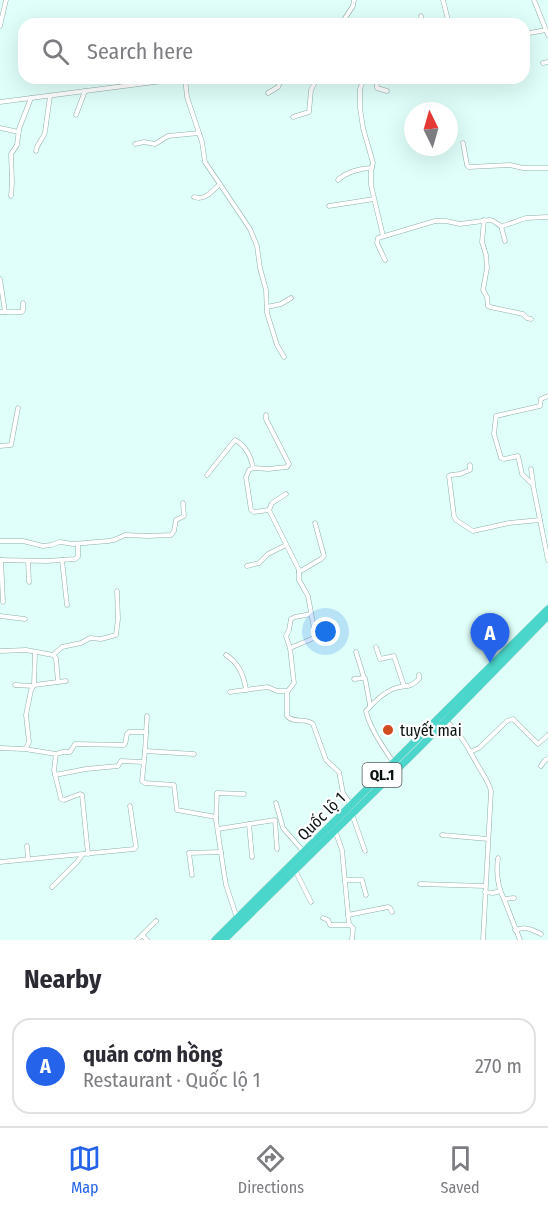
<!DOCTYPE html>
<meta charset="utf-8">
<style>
:root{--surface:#fff;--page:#f2f2f3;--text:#2b2b33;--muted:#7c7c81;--line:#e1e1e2;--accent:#2563eb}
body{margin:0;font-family:"Fira Sans Condensed",sans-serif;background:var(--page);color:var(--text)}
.compass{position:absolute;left:404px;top:102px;width:54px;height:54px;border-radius:50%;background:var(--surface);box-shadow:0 6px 24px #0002;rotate:355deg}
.you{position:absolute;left:326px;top:632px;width:21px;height:21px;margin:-15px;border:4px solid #fff;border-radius:50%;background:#1a73e8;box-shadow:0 0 0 9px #1a73e833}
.badge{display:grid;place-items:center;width:39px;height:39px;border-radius:50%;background:var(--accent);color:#fff;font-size:20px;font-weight:700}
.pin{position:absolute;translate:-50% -50px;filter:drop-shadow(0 2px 3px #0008)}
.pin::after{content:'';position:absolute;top:32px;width:21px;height:18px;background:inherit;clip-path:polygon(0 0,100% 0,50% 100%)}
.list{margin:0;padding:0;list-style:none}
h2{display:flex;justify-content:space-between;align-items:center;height:78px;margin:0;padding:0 24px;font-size:26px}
h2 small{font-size:20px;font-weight:400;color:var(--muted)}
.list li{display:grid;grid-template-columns:39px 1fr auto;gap:18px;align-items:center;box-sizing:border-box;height:96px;margin:0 12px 12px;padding:0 12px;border:2px solid var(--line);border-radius:18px}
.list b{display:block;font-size:22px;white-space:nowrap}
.list p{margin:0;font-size:20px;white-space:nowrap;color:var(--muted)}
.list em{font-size:20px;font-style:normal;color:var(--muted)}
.icon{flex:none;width:33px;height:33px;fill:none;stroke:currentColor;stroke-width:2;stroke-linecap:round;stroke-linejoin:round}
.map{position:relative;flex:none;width:548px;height:940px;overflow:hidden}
.search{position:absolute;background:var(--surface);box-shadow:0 6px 24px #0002;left:18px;right:18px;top:18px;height:66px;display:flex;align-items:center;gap:15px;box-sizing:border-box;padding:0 21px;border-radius:18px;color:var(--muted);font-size:22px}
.sheet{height:186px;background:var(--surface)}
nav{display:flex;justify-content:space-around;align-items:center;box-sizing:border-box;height:84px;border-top:2px solid var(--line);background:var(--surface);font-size:16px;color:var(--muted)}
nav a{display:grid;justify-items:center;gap:3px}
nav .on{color:var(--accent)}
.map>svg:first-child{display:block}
</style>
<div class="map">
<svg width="548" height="940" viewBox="0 0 548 940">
<rect width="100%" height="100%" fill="#e0fffa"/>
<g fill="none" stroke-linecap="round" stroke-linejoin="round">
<defs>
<g id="street">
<path d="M443,0l6,24"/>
<path d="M534,0l14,35"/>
<path d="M421,16l2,8"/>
<path d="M341,24l12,-18 1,-6"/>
<path d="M0,26l6,-26"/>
<path d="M524,34l22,-4"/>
<path d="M543,63l5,-1"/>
<path d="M185,78l2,19 15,45 3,20 45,67 7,17 3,22 6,22 1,23 10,32 7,12"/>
<path d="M364,78l-4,11v19l3,20 10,35 -2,7v15l12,51"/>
<path d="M376,78l1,10 10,3"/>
<path d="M268,93l10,-6 4,-9"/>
<path d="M0,102l186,-24"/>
<path d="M76,115l9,-24"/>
<path d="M293,117l16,-5 2,-22 6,-12"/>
<path d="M0,128l19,4"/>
<path d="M463,143l4,22 2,2 41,-2 13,3h25"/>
<path d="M135,144l9,-2 11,2 13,-8 31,-3"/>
<path d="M36,151c1,-8 7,-11 9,-19l5,-36"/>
<path d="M338,180c8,-8 23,-12 34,-12"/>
<path d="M11,196l1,-14 -1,-28 6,-9 2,-16 12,-31"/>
<path d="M194,197c11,4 18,-6 26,-13"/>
<path d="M329,206l45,-7"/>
<path d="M484,220l-2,22 4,13 1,13 -4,22 4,7 1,9 2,1 33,7 4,4 4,1"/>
<path d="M501,226l4,15"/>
<path d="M385,260l-8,-17 1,-5 57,-17h11l14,3 30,-4c5,0 7,6 13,6l23,-8 22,-1"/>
<path d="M0,279l5,33"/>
<path d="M267,307l14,-3 10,-6"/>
<path d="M0,312h22l1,-2v-7"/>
<path d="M548,396l-7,3 -1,7 -44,10 -2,18 7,24 3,1 14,-3 4,18 11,11 15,75"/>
<path d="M266,415v4l23,45 -2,3 -19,2 -15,-1 -4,2 -3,7 5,33 3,2 15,-2 30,60v10l9,16 7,38 -1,4 -24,10 4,35 -7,9v24c7,8 19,1 26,8l13,36 13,12 4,21 8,12"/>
<path d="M0,446l11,-1 7,-37"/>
<path d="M470,465v5l-10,4 -9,1 -2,1 5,40 2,4 17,11 36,-8 31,-3"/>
<path d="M531,469l2,14"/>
<path d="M207,475l28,-35c11,6 16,16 18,28"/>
<path d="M269,510l3,-7 14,-9"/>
<path d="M0,541h23l20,5 8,-1 9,-3 13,2 35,-3 6,-1 11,-5 23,1 23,-1 3,-4 2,-11 8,-4 -1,-13"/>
<path d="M0,560l47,1 28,-2 3,-2v-13"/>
<path d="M1,560l2,42"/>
<path d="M62,560l5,45"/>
<path d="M28,561l1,21"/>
<path d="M247,566l12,-3 9,-9 18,-9"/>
<path d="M299,572l22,-13 3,-3 -9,-33"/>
<path d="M0,616l25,3"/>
<path d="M376,647l4,12 14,-3 10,30"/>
<path d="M290,648l-4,-12 3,-6 2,-11 4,-2 16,-3"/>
<path d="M0,651l26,-1 27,5 9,-8 19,-4 9,-5 11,1 15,-4 2,-16 -1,-28"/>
<path d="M356,652l8,26"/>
<path d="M53,655l3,3 2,24"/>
<path d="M226,655c13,8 18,20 20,35"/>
<path d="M354,679l11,-1 5,27"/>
<path d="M15,685l18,1"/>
<path d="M34,685l32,-4"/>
<path d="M230,692l38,-5 9,4h11"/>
<path d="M446,721c16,13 24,31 34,48 4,7 9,14 11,22l-8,149"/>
<path d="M0,748l23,1 3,-1 3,-6 -3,-27 5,-25 3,-5 1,-33"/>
<path d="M25,749l31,5 -2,16 7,29 3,1 16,-6 2,1 6,59"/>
<path d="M145,751l2,-35"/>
<path d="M470,752l9,-4 28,-27 6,-2 25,25 10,-9"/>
<path d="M56,754l7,-2h7l5,-8 49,1c4,-4 0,-10 5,-13h17"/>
<path d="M194,754l-49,-3 -3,30 3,2 29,2 3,25 39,7"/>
<path d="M394,763c-10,-14 -25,-36 -28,-52 7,-8 17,-18 27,-22 12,-5 15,1 26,-10v-4"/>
<path d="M541,766l4,-6 3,-1"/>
<path d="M55,775l31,-6 32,-3 3,-5 22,1"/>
<path d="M276,803l7,25 21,24"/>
<path d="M352,814l13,37"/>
<path d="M249,824l3,33"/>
<path d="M218,829l57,-9 2,29"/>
<path d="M335,830l7,20 7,74 4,4 -1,12"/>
<path d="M442,835l46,4"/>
<path d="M27,846l1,12"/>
<path d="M498,858c-2,15 -1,28 6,41l10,-1"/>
<path d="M0,862l134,-13 2,-2 -6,-41"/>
<path d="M295,870l16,32"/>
<path d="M192,875l-3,-22 32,-1"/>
<path d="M345,880h17l4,15"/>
<path d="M420,884l65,2"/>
<path d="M52,887l25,-25 5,-7"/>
<path d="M485,892l8,1 7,-2"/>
<path d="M504,899l16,41"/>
<path d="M348,915l40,-8 2,1 2,4"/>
<path d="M237,918l-11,-33 -2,-12 -8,-53 1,-27 27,1"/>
<path d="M323,918l5,2 2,5h20"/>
<path d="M515,930c10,-4 16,-1 26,4"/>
<path d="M142,935l5,5"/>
<path d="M137,940l19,-19"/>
</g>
<g id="highway">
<path d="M215,940l333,-331"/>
<path d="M224,940l196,-193 128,-131"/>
</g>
</defs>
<use href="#street" stroke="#90ada9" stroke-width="5"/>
<use href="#highway" stroke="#e1e3e3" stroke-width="8"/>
<use href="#street" stroke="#fff" stroke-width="4"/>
<use href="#highway" stroke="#4ad6ca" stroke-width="7"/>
</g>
<circle fill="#d34b21" stroke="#fff" stroke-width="2" cx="388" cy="730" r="6"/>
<g text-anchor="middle" stroke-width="4.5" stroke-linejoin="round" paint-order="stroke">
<rect fill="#fff" stroke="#535a59" stroke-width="1.5" x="362.5" y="763" width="39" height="24" rx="4.5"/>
<g font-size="15" font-weight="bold" fill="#091412">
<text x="382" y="780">QL.1</text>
</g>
<g font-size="16" fill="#091412" stroke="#fff" text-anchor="start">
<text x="400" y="736">tuyết mai</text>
</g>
<g font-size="16" fill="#091412" stroke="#fff">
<text transform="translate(321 816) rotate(-45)" y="6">Quốc lộ 1</text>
</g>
</g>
</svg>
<svg class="compass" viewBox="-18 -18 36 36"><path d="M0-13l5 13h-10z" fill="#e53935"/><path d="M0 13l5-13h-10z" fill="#7c7c81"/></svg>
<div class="you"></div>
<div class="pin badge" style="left:490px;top:663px">A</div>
<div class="search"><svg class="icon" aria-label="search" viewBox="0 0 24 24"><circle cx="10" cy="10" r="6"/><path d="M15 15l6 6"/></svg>Search here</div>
</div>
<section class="sheet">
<h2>Nearby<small></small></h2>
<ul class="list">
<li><span class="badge">A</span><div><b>quán cơm hồng</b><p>Restaurant · Quốc lộ 1</p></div><em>270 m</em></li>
</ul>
</section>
<nav>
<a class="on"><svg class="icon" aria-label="map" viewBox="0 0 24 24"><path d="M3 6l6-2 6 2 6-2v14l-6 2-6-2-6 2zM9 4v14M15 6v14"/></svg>Map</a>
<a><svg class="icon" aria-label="directions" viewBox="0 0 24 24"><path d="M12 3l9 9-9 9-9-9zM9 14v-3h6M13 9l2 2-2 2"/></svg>Directions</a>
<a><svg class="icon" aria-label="saved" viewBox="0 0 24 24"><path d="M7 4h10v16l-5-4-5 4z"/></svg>Saved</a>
</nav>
